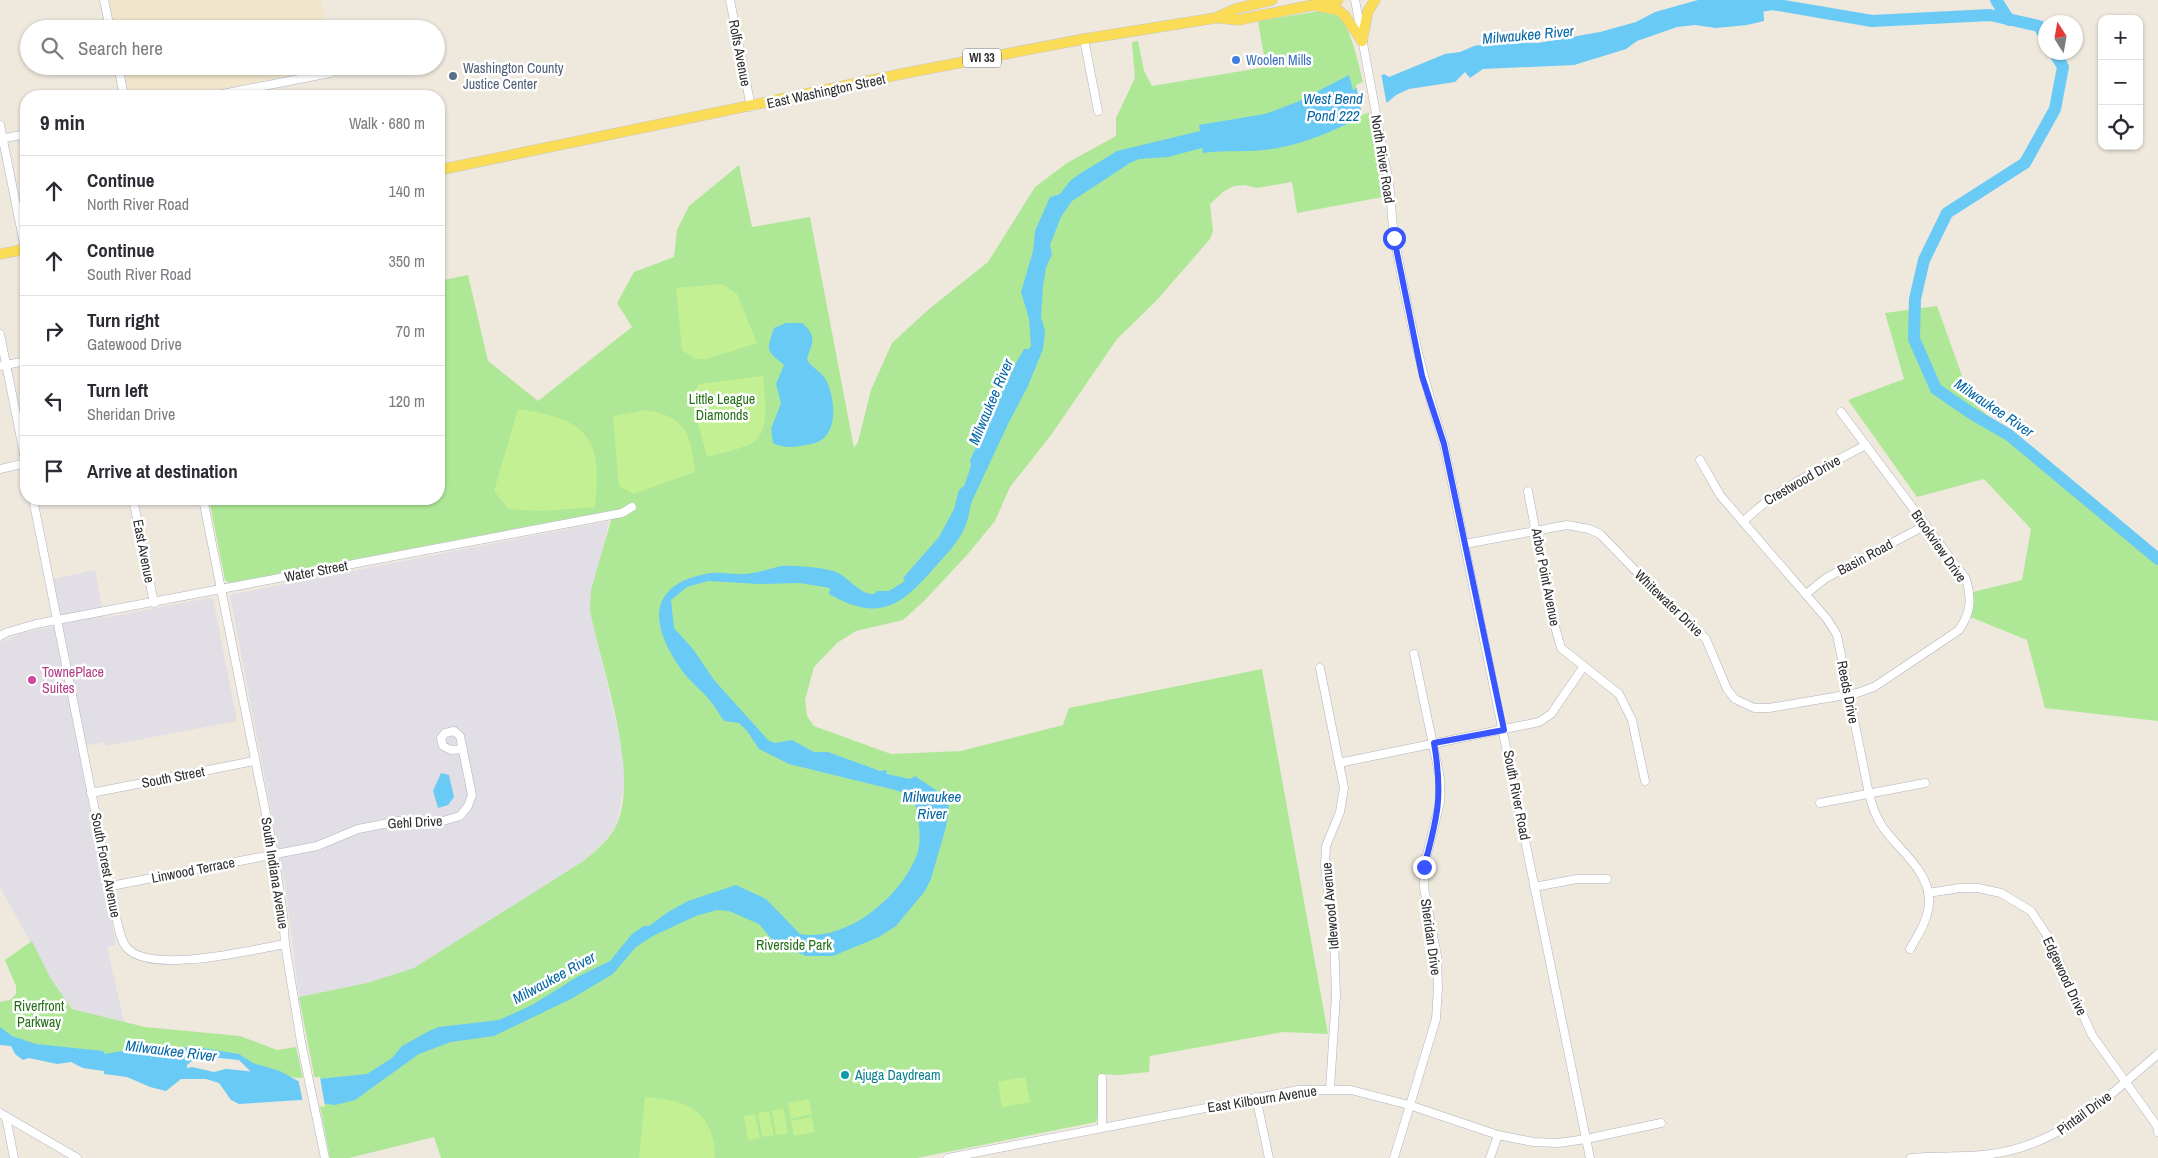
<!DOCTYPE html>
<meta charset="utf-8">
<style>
:root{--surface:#fff;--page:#f2f2f3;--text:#2b2b33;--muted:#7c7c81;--line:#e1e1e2}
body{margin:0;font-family:"Archivo Narrow",sans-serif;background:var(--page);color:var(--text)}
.controls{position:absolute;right:15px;top:15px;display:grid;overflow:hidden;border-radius:10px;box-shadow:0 1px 4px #0004}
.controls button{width:45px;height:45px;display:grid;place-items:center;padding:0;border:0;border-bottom:1px solid var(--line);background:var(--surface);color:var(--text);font:25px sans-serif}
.compass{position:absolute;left:2038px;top:15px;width:45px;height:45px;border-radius:50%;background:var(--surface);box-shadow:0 1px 4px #0004;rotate:349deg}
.stop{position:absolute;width:15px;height:15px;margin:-11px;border:4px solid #3955ff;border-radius:50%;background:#fff}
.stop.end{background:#3955ff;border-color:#fff;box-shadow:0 1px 5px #0008}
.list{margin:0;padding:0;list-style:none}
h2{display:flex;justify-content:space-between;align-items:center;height:65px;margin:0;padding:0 20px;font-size:21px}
h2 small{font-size:16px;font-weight:400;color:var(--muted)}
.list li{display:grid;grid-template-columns:32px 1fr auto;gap:15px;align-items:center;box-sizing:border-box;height:70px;padding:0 20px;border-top:1px solid var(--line)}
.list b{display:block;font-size:19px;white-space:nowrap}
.list p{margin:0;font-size:16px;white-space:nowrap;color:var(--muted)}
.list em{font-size:16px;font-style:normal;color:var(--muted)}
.icon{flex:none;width:28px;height:28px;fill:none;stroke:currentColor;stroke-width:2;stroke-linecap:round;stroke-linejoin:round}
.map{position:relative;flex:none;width:2158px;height:1158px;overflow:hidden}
.search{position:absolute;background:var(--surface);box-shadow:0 1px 4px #0004;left:20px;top:20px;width:425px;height:55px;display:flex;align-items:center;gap:12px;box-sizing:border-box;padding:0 18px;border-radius:28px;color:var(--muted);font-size:19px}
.panel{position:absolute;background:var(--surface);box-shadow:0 1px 4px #0004;left:20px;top:90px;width:425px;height:415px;border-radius:20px}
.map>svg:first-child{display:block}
</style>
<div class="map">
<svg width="2158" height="1158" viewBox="0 0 2158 1158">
<rect width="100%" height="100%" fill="#eee8dd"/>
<g fill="#e1dee6">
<path d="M609,521l-19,90 32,136 3,34 -9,44 -11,16 -20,19 -171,108 -47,15 -68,14 -13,-107 -56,-295z"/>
<path d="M95,570l9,48 105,-20 4,1 24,122 -131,25 -1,-4 -27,5 38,198 -9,2 17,75 -52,-13 -21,-30 -51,-92v-244l22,-10 40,-8 -9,-46z"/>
</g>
<g fill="#f1e6cc">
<path d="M109,0h212l5,29h-211z"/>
<path d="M123,66h211v1l-152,29h-52z"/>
</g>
<g fill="#aee896">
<path d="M1320,11l19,5c23,25 37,143 44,181l-86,16 -5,-31 -35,6 -13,-3 -10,1 -11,6 -13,12 3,27 -3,8 -53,61 -40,39 -66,96 -41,52 -15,34 -28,34 -43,46 -21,19 -47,11 -19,12 -23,24 -9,33 2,16 7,10 77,28 70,-3 102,-26 6,-17 193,-39 66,365 -45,-2 -133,24 -1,16 -30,3 -20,-1c-1,10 0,44 -3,48l-179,36h-476l-7,-21 -85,21h-19l-31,-161 68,-14 47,-15 171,-108c11,-10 24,-20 31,-34 25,-51 -15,-160 -26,-215l1,-21 23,-80 -385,73 -4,-3 -16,-81h230v-218l29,-6 20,86 50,40 94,-74 -15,-24 17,-31 40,-15 3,-27 12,-24 50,-41 13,62 58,-10 44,231 4,-6 13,-52 21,-47 37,-34 59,-47 47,-75 32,-24 49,-27v-18l19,-40 -3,-36 6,-1 6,30 8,15 114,-19 -8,-46z"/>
<path d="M1937,306l34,95 147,125 40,28v167l-113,-13 -18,-68 -59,-24 1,-23 53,-13 9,-51 -47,-50 -67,18 -69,-97 56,-21 -19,-66z"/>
<path d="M32,941l19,38 21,30 73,18 95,9 37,14 19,-3 7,32 -29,-5 -55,-22 -109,3 -78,-11 -22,-8 -10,-7v-27l10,-2 6,-6v-8l-11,-26z"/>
</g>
<g fill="#c3f092">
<path d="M723,284l14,10 20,49 -50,16h-12l-13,-9 -6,-62z"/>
<path d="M763,376c1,18 9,55 -11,67 -13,7 -31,10 -45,14l-16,-60 8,-13z"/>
<path d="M518,409c69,10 85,28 77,98l-54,4 -32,-2 -15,-18z"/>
<path d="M645,410c41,6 46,24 50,62l-62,22 -14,-8 -6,-70z"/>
<path d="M1025,1077l5,25 -28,5 -4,-25z"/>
<path d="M645,1097c43,3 69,14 70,61h-76z"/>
<path d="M809,1099l3,15 -21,5 -3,-16z"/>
<path d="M783,1108l5,25 -12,2 -4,-24z"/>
<path d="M769,1111l5,24 -12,2 -4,-24z"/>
<path d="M755,1114l5,24 -12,2 -4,-24z"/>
<path d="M812,1117l3,15 -21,4 -3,-15z"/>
</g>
<g fill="#6acaf6" fill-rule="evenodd">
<path d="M1698,0h65l1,21 -17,4 -31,3 -21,-3 -18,2 -40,14 -11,8 -52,16 -91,4 -13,9 -5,-6 -10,10 -46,7 -13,6 -8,7 -30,12v5c-26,12 -52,24 -80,29 -23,5 -51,2 -75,5l-1,-5 -34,9 -29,2 -9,4 -58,38 -11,16 -11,28 2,9 -6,14 -3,18 -2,31 4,14 -2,18 -15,37 -19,36 -37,79c-3,9 -3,17 -7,26 -7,16 -18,26 -29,39 -35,40 -56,57 -107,28l1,-6 -30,-5 -42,1 -50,-3 -21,6 -16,13 3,28 19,21 21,31 54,60 7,3 17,-3 22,12h14l52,19 6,-1 1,4 23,5 5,-3 30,20 4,12 -3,19 -15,52 -6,12 -29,35 -17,11 -46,19h-27l-32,-14 -15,-18 -30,-13 -12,-1 -21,6 -43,20 -17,11 -23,27 -42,25 -77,37 -43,6 -32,12 -64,46 -20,5 -35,-5 -61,4 -8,-4 -12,-17 -13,-4h-25l-15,12 -16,-4 -23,-10 -23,-3v-3l-21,-3 -12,-6 -14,2 -28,-6 -6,2 -8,-6 -4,-8 -11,-1v-18l12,9 24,8 67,7 2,3 40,-7 18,1 33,-1 43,7 14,9 27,8 18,10 69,-7 25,-16 10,-12 27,-15 10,-4 60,-7 33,-15 45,-28 33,-16 22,-27 12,-8h5l19,-14 20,-11 48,-16 30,14 34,35c47,8 99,-36 116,-77 5,-10 4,-27 2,-38 -3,-19 -4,-23 -23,-29l-106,-26 -30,-15 -12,-18 -8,-8 -15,-2c-3,-4 -5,-8 -8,-12 -8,-14 -23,-24 -33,-37 -31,-42 -40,-86 23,-98 13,-3 25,1 38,0 13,-1 25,-5 37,-8 4,-1 32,1 37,2 8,1 19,3 25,8 10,7 19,19 31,18l3,-3h12l16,-10 -2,-3 36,-41 15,-28 5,-19 5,-4 7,-20 -1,-6 46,-97 8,-14h5l2,-4 -2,-26 -8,-27 12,-41 2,-20 15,-34 10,-3 10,-13 11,-8 36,-22 83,-20 -1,-6 66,-11 32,-12 52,-27 4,15 31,-16 5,3 56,-23 15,-2 14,-6 29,-4 35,1 62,-11 36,-10 19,-10zM210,1057l29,3 24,24 -11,-1 -26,-14 -12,3 -22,-5 -5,1v-3l5,-4z"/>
<path d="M786,323h16c16,14 10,19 5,36 4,9 16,13 20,23 9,20 12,57 -16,62 -13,3 -27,5 -38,-1l-2,-14 10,-26 -5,-19 8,-19c-18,-15 -18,-14 -10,-37z"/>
<path d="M441,773l8,2 5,22 -6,8 -10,3 -5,-17z"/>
</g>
<g fill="#eee8dd">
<path d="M1381,73l6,33 -25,9 -6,-30z"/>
<path d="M320,1077l5,30 -22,-4 -5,-25z"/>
</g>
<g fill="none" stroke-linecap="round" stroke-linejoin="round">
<g stroke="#6acaf6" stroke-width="12">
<path d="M1996,0l13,20"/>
<path d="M1747,8l25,-4 100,17 118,-6 49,11 7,12"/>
<path d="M2054,52l9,15 -8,42 -30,54 -78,50 -23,47 -9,39 -1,40 22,50 35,24 38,22 149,124"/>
<path d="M825,579l42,23"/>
<path d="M227,1075l29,3 20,6"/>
</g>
<defs>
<g id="minor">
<path d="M104,0l6,29"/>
<path d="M730,0l21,107"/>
<path d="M1355,0c11,61 23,122 34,184 3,18 2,38 6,56 12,70 27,137 49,204l146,714"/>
<path d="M1084,39l14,72"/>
<path d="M118,66l6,30"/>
<path d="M212,96l118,-23"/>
<path d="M0,125l25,124"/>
<path d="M0,139l26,-5"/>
<path d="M0,334l26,130"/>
<path d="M0,366l26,-5"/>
<path d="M1700,460l20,35 107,124 10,16 32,159c3,11 6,22 13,32 15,23 49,45 47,77 -1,17 -11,32 -19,46"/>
<path d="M0,469l26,-6"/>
<path d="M1528,491l23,122 10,35 58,46 13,26 13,61"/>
<path d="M33,499l84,422c2,9 4,21 11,28 26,25 123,1 157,-5"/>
<path d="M133,499l21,104"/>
<path d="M203,499l71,355 9,61 2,29 16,98 24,116"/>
<path d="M1743,522c35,-35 80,-54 123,-77"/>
<path d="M1465,544l102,-19 22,4 11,5 65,67 41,38 21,50 8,10 19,9h15l88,-15 17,-6 85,-57c12,-18 13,-30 7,-51l-125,-167"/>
<path d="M1806,594l20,-16 100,-53"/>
<path d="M0,636l8,-4 28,-8 586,-111 10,-6"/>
<path d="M1320,668l24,120 -4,24 -14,34 -1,19 9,75 2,55 -6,94"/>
<path d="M1339,763l200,-41 12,-8 33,-48"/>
<path d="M91,793l163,-32"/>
<path d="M1820,803l105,-20"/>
<path d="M111,886l206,-40 41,-17 41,-8h44l17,-5 8,-10 4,-11 -12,-59 -6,-5 -9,2 -4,5 2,8 8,4 12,-1"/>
<path d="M1534,887l43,-8h30"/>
<path d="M1928,893l32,-5h18l23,5 30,18 17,26 44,98 65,91 1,6"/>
<path d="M1102,1078v49"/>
<path d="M1256,1097l13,61"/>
<path d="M0,1113l77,45"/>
<path d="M6,1117l8,41"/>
<path d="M948,1158l350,-68h53l58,15 89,30 35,7 25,1 28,-4 75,-16"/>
<path d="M1394,1158l42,-139 2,-32 -1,-31 -13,-68v-21l16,-65v-24l-26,-124"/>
<path d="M1490,1158l8,-23"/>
<path d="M1911,1158c26,-3 54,0 80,-4 70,-9 115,-56 167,-100"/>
</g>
<g id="major">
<path d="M1317,6l21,4 7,6 17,25"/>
<path d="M1218,18l20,2 100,-20"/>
<path d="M1362,41l6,-30 7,-11"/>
<path d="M439,170l472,-98 173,-33 131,-21 20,-9 37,-9"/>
<path d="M0,254l26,-5"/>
</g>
</defs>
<use href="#minor" stroke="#b1b3c0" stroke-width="9"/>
<use href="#major" stroke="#c8c8c8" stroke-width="11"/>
<use href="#minor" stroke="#fff" stroke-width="8"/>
<use href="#major" stroke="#fadc57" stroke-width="10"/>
</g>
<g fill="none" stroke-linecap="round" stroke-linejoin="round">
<path stroke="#3955ff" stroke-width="6" d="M1394,238l28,138 22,68 60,286 -70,13c9,52 4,73 -10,124"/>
</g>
<circle fill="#3f7fe0" stroke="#fff" stroke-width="2" cx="1236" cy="60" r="5"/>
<circle fill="#5c6f8a" stroke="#fff" stroke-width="2" cx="453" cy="76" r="5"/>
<circle fill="#d1479c" stroke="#fff" stroke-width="2" cx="32" cy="680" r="5"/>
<circle fill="#0f9aa8" stroke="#fff" stroke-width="2" cx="845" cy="1075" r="5"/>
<g text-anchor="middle" stroke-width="5" stroke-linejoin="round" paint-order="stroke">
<rect fill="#fff" stroke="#6b6b6b" stroke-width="1" x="963" y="48.5" width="38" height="19" rx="4"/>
<g font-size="12" font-weight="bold" fill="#2c2c2c">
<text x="982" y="62">WI 33</text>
</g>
<g font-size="14" fill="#2c2c2c" stroke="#fff">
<text transform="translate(740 53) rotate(79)" y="5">Rolfs Avenue</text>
<text transform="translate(826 91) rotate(-12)" y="5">East Washington Street</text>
<text transform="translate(1383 159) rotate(81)" y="5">North River Road</text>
<text transform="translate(1802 480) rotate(-30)" y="5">Crestwood Drive</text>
<text transform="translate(1939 546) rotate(55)" y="5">Brookview Drive</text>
<text transform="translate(144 551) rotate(79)" y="5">East Avenue</text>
<text transform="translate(1865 557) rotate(-28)" y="5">Basin Road</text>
<text transform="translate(316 571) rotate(-11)" y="5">Water Street</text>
<text transform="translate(1546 577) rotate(79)" y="5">Arbor Point Avenue</text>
<text transform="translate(1669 603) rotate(44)" y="5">Whitewater Drive</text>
<text transform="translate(1848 692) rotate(79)" y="5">Reeds Drive</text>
<text transform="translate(173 777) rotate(-11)" y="5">South Street</text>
<text transform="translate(1517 795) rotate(79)" y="5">South River Road</text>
<text transform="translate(415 822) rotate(-3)" y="5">Gehl Drive</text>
<text transform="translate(106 865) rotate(79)" y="5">South Forest Avenue</text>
<text transform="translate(193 870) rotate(-11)" y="5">Linwood Terrace</text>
<text transform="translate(275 873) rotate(81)" y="5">South Indiana Avenue</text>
<text transform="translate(1330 906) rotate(-95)" y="5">Idlewood Avenue</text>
<text transform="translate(1431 937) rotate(82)" y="5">Sheridan Drive</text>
<text transform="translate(2065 976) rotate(65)" y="5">Edgewood Drive</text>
<text transform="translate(1262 1099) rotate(-9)" y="5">East Kilbourn Avenue</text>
<text transform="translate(2084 1113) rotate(-36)" y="5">Pintail Drive</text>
</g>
<g font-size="14" fill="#366cbe" stroke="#fff" text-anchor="start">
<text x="1246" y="65">Woolen Mills</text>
</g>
<g font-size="14" fill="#4e5e75" stroke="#fff" text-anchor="start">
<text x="463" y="73">Washington County<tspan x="463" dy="16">Justice Center</tspan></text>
</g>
<g font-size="14" fill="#246f16" stroke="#fff">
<text x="722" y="404">Little League<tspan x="722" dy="16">Diamonds</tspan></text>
<text x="794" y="950">Riverside Park</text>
<text x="39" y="1011">Riverfront<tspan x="39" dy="16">Parkway</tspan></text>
</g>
<g font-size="14" fill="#b23c85" stroke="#fff" text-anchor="start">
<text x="42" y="677">TownePlace<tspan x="42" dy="16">Suites</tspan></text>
</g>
<g font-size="14" fill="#0d838f" stroke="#fff" text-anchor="start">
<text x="855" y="1080">Ajuga Daydream</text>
</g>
<g font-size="15" font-style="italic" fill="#0567a7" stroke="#fff">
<text transform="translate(1528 35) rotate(-5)" y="5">Milwaukee River</text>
<text x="1333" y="104">West Bend<tspan x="1333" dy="17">Pond 222</tspan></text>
<text transform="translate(991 402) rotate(-67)" y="5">Milwaukee River</text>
<text transform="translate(1994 408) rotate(34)" y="5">Milwaukee River</text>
<text x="932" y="802">Milwaukee<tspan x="932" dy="17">River</tspan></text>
<text transform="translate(554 978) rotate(-29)" y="5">Milwaukee River</text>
<text transform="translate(171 1051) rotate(7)" y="5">Milwaukee River</text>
</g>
</g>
</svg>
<div class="controls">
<button>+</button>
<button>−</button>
<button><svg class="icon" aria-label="locate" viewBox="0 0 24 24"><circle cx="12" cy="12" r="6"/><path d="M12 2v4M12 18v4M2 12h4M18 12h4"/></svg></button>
</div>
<svg class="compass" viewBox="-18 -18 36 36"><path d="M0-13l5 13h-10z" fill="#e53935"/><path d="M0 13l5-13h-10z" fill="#7c7c81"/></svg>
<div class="stop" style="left:1394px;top:238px"></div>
<div class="stop end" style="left:1424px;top:867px"></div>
<div class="search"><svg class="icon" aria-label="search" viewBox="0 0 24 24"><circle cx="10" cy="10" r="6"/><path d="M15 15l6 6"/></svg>Search here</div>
<section class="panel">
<h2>9 min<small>Walk · 680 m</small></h2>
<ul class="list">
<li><svg class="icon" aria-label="ahead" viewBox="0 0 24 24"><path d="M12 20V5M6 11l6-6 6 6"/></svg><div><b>Continue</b><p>North River Road</p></div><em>140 m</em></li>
<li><svg class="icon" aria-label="ahead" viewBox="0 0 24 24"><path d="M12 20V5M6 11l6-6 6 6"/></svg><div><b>Continue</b><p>South River Road</p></div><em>350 m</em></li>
<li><svg class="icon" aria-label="right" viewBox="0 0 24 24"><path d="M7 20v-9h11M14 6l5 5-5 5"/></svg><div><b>Turn right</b><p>Gatewood Drive</p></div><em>70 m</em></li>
<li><svg class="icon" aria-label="left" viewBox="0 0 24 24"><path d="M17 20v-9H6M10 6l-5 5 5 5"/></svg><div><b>Turn left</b><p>Sheridan Drive</p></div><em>120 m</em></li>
<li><svg class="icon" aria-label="arrive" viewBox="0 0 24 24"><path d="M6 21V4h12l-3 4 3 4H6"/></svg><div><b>Arrive at destination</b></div></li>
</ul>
</section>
</div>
